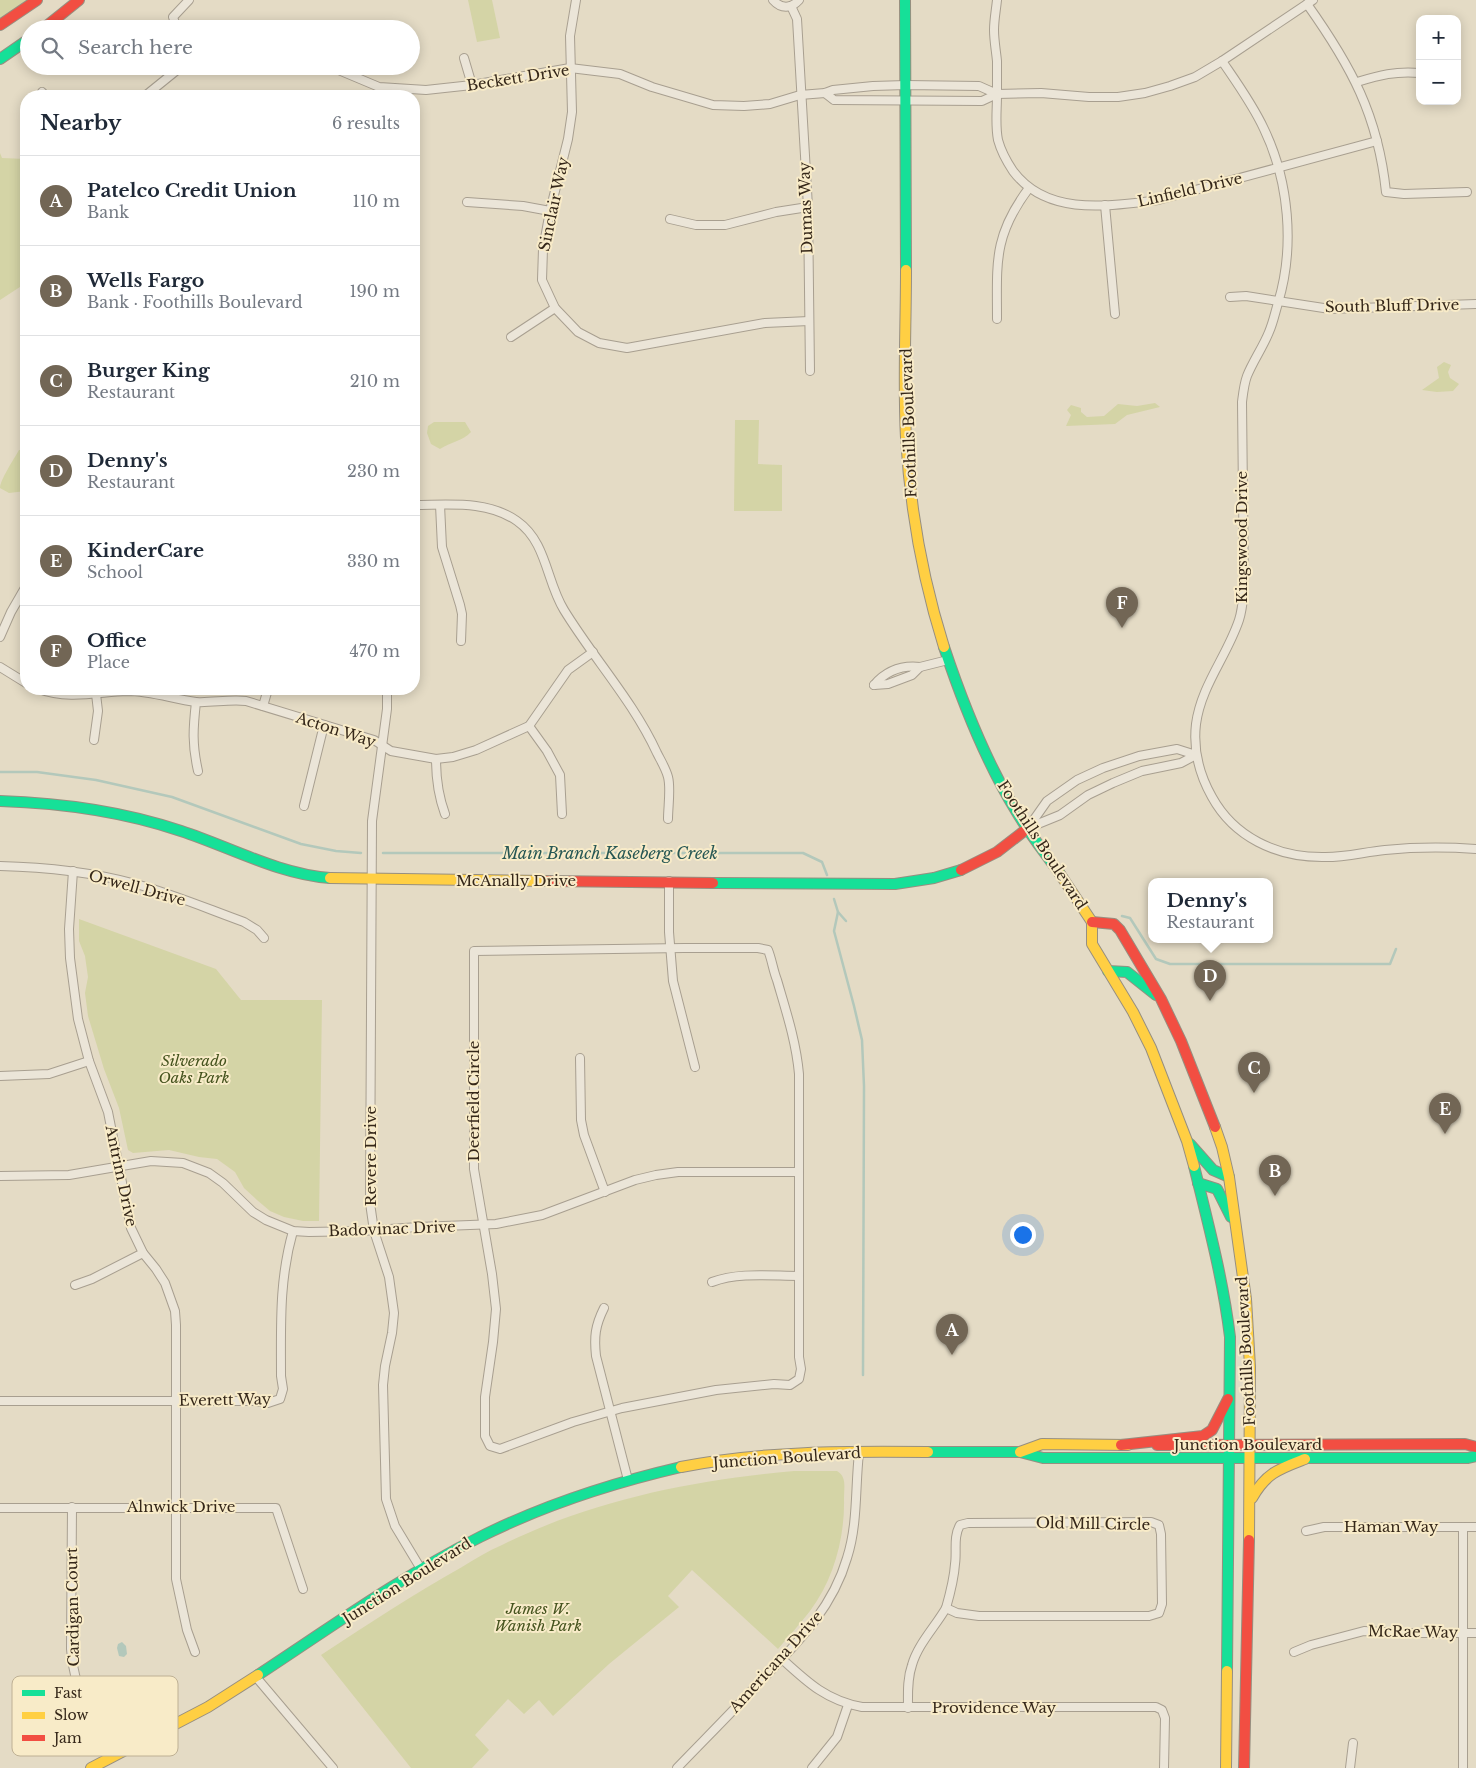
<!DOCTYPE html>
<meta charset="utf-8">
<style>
:root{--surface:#fff;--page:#f2f2f3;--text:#1f2937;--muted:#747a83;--line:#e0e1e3;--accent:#726655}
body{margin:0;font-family:"Libre Baskerville",serif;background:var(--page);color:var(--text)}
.controls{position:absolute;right:15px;top:15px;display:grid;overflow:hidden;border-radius:10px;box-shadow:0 2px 12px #0003}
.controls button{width:45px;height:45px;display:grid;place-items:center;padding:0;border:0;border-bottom:1px solid var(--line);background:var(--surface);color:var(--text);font:25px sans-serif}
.you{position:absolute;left:1022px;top:1234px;width:18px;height:18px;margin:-12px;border:4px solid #fff;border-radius:50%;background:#1a73e8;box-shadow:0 0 0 8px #1a73e833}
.badge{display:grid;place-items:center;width:32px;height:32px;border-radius:50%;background:var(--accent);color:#fff;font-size:16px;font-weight:700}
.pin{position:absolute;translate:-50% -41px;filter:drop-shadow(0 1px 2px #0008)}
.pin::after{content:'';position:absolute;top:26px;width:18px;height:15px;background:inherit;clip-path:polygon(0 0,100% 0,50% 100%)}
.popup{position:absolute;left:1148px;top:878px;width:125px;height:65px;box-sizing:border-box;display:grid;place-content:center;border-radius:10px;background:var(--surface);filter:drop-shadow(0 1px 4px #0005);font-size:16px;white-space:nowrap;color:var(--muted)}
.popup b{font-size:19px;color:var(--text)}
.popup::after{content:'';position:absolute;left:50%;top:100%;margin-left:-10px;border:10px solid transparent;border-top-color:var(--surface)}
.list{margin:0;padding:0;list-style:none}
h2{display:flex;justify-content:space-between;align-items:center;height:65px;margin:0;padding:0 20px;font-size:21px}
h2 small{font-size:16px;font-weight:400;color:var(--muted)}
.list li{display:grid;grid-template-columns:32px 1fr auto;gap:15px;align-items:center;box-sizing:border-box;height:90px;padding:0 20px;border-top:1px solid var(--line)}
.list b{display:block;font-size:19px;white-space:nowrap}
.list p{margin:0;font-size:16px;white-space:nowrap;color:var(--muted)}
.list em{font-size:16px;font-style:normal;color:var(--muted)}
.icon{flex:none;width:28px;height:28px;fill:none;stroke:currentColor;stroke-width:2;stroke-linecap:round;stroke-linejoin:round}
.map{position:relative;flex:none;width:1476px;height:1768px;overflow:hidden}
.search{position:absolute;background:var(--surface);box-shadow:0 2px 12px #0003;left:20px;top:20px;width:400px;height:55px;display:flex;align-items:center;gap:12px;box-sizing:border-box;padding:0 18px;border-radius:28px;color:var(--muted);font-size:19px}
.panel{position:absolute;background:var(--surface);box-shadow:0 2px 12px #0003;left:20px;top:90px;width:400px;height:605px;border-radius:20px}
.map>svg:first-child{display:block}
</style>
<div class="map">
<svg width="1476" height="1768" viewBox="0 0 1476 1768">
<rect width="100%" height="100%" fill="#e4dbc5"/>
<g fill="#d4d4a6">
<path d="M0,0h28l-28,20z"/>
<path d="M468,0h24l8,38 -23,4z"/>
<path d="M0,153l2,5 24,1v124l-26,17z"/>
<path d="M1444,362l7,3 -3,7 2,6 9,6 -6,7 -16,1 -15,-2 17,-12 -2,-11z"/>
<path d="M1155,403l5,4 -33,8 -12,9 -49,2 5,-11 -4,-5 4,-5 10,3v4l6,5 17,-1 14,-12 19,2z"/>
<path d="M735,420h24l-1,44 24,1v46h-48z"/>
<path d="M434,422h31l6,10c-8,9 -21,10 -31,17l-9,-5 -4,-11 1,-7z"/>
<path d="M19,450h7v41l-17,2 -9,-5c0,-8 14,-29 19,-38z"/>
<path d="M79,919l137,50 25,31h81l-3,221h-16l-19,-4 -14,-6 -13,-11 -13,-12 -9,-16 -18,-13 -18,-2 -30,-7 -36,3 -5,-3 -9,-42 -15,-39 -16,-53 -3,-23 3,-16 -3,-21 -6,-15z"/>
<path d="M794,1471h43c10,6 7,16 7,27 1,39 -10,81 -34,113 -10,13 -22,26 -32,38l-86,-79 -24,26 11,11 -70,57 -56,52 -14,-16 -15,14 -16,-15 -33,36 14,15 -17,18h-61l-90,-113c47,-31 93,-61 141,-88 13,-8 26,-16 40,-22 91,-45 191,-65 292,-74z"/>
</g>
<path fill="#b3c8bb" d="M122,1642l4,4 1,8 -3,3 -5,-1 -2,-8 1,-4z"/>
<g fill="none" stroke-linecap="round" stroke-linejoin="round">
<g stroke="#b3c8bb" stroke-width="2.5">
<path d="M0,772h37l59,8 76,17 129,47 35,7 25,2"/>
<path d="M383,853h420l19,9 5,13"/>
<path d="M834,899l4,13 8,9"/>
<path d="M838,912l-4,19 20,75 8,34 2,46 -1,289"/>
<path d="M1122,916l8,2 26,41 14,5h220l6,-15"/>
</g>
<defs>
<g id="street">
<path d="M576,0l-6,36 2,76 -4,27 -18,72 -7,38 -1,31 13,28 23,24 21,11 28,5 138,-25 44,-2"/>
<path d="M773,0c8,9 18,9 26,0"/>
<path d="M997,0c-1,10 -3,20 -3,30 0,10 2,21 3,31 0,11 0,22 0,34 0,15 -2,30 1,45 3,11 9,22 15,31 34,46 96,35 145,29l219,-59"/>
<path d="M1307,4c44,62 71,111 79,188l18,2 63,-2"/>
<path d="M791,6l6,13 11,188 2,164"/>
<path d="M177,29l-4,-12 16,-17"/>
<path d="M464,58l8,27"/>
<path d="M1222,61c15,22 31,44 42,68 25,52 31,118 14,174 -3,10 -5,20 -9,29 -6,15 -16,29 -22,44 -3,8 -4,18 -5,26l2,188c-1,10 -2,21 -5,30 -12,36 -38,66 -43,104 -3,26 3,50 16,73 22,40 64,60 110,60 21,1 42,-5 63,-7 31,-3 61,-3 91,-1"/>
<path d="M329,66l50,21 47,3 46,-5 98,-17 50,6 32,13 61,18 31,1 26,-2 30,-9 25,-2 8,-3 40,-4 33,-1 73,1 18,8 44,-1 48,4h29l27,-4 25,-7 25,-9 27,-16 91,-61"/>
<path d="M1357,82c23,-7 38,-11 63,-9"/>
<path d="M42,92l4,4"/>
<path d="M825,93l9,7 148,1 15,-7"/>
<path d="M145,96l37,-30"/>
<path d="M467,202l56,4 27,5"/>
<path d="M1105,205l10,109"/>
<path d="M670,219l26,6h29l51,-13 32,-5"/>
<path d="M1230,297l16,-1 84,13 146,-5"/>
<path d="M997,319c0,-56 -4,-83 32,-131"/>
<path d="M511,337l44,-29"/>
<path d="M414,505c35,0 73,-5 103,16 30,21 29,60 47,89 30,49 69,91 93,143 4,8 9,16 11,24 3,11 0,30 0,42"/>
<path d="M440,505l2,42 18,58 2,9 -1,27"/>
<path d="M0,637l11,-25 15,-26"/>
<path d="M0,667l26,16"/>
<path d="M874,685l14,-1 24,-9 8,-8 28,-7"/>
<path d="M874,685c12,-14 28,-20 46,-18"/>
<path d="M39,689c29,11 59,3 88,2 24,0 46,8 69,11 16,1 33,-3 50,-1l128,39 17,11 45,8 17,-2 23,-7 53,-24 39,-56 25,-18"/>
<path d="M387,689v20l-15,112 -2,382 4,28 15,46 5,36 -2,20 -7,33 -2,19 3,114 9,27 26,43"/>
<path d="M196,702c-3,27 -4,42 2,69"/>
<path d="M263,706l5,-17"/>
<path d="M529,726l18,25 13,24 2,39"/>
<path d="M94,740l4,-29 -2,-17"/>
<path d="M436,759c0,19 2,36 9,55"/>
<path d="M304,806l20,-81"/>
<path d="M1028,828l19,-27 30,-21 26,-12 36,-12 38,-7 19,6"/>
<path d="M1028,828l32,-13 28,-20 25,-12 29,-12 39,-8 15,-8"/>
<path d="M0,866c46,1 91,6 136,18 37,10 72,25 108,38l13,8 7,8"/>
<path d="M73,871l-4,58 1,29 8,61 11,42 19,51 23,116 12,25 13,16 9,14 10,28 1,14v254l11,51 8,22"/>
<path d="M669,881v51l4,49 22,86"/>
<path d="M684,948h74l10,2c4,10 5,20 9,30 9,31 19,61 22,94v283l2,12 -2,10 -9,6 -16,-1 -58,6 -94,18 -49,14 -73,27 -10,-3 -5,-10v-39l8,-55 3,-33 -4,-35 -18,-105v-218z"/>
<path d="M580,1058l1,62 3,15 21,57"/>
<path d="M0,1076l49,-2 40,-13"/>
<path d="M0,1176l69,-1 82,-14 32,2 26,10 14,10 30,29 13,8 27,11 16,1 53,-1 56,-4 78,-3 46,-9 93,-35 21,-5 22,-3h121"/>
<path d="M712,1282c27,-10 59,-6 87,-6"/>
<path d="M75,1285l17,-6 51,-26"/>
<path d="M604,1308c-9,18 -10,29 -8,48l32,124"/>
<path d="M0,1401h254l14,2 12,-4 3,-10 -2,-13c0,-51 -2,-96 12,-145"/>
<path d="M72,1507l-1,142c1,21 6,37 15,56"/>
<path d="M0,1508h276l27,81"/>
<path d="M1151,1522l8,3 2,9 1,70 -3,9 -10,3h-170l-22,-3 -11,-5c4,-14 8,-28 9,-44 2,-13 -2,-27 5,-39l8,-2z"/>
<path d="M1306,1531l18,-4h152"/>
<path d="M1294,1652l17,-7 53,-14 40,2h72"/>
<path d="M782,1659c25,23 45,42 80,48h294l6,3 3,8 -1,50"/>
<path d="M256,1677l77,91"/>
<path d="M908,1708c0,-14 -1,-29 4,-43 6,-21 23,-38 34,-57"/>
<path d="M677,1768c27,-28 55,-56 82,-85 36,-38 73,-73 88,-125 11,-34 8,-70 12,-105"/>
<path d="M812,1768l25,-31 11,-32"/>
<path d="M1350,1768l3,-25"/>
<path d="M1463,1768v-241"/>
</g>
<g id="fast">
<path d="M905,0l1,270"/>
<path d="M0,59l29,-20"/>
<path d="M944,647c19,57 41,113 72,164 13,22 29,42 44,63"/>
<path d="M0,801c62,2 122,10 181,30 49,16 97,43 149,47"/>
<path d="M713,883l182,1 39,-6 27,-8"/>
<path d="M1108,971l19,1 29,23"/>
<path d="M1190,1144l23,26 16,7"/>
<path d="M1194,1166c14,57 29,113 36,171l-3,334"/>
<path d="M1198,1183l19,6 14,28"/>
<path d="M928,1452h92l23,6h425l8,-2"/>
<path d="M258,1675c73,-48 144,-99 222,-138 64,-32 132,-54 201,-70"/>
</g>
<g id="slow">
<path d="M906,270c0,56 -3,112 0,168 4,70 17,142 38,209"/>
<path d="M1060,874l32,48v22l41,68 18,36 36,93 7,25"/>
<path d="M330,878l218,3"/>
<path d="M1215,1127l7,20 7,30 17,122 4,68 -1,173"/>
<path d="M1020,1452l22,-8 86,1"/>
<path d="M681,1467c81,-16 165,-16 247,-15"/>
<path d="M1252,1498c14,-25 27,-29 53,-39"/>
<path d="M91,1768l117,-61 50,-32"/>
<path d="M1226,1768l1,-97"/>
</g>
<g id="jam">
<path d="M0,25l37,-25"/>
<path d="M43,29l36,-29"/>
<path d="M961,870l36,-18 31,-24"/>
<path d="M548,881l165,2"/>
<path d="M1092,922l22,2 6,6 41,69 20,42 34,86"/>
<path d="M1121,1445l82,-9 9,-6 16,-31"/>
<path d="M1157,1445l308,-1 11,3"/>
<path d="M1244,1768l5,-228"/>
</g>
</defs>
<use href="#street" stroke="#a89f90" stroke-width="10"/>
<use href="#fast" stroke="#978f80" stroke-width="12"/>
<use href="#slow" stroke="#978f80" stroke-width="12"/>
<use href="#jam" stroke="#978f80" stroke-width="12"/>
<use href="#street" stroke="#ebe5d8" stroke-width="8"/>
<use href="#fast" stroke="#16e098" stroke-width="10"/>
<use href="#slow" stroke="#ffcf43" stroke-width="10"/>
<use href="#jam" stroke="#f24e42" stroke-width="10"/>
</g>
<g text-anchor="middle" stroke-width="4" stroke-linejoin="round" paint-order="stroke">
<g font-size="15" fill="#352719" stroke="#f8ebc8">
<text transform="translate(518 78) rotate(-9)" y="5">Beckett Drive</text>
<text transform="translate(1190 190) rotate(-13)" y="5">Linfield Drive</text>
<text transform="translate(554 204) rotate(-78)" y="5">Sinclair Way</text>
<text transform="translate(806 208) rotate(-92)" y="5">Dumas Way</text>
<text transform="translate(1392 306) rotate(-1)" y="5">South Bluff Drive</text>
<text transform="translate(909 423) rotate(-92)" y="5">Foothills Boulevard</text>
<text transform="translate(1242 537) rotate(-90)" y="5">Kingswood Drive</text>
<text transform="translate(336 730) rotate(18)" y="5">Acton Way</text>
<text transform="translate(1042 845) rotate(57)" y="5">Foothills Boulevard</text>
<text x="516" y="886">McAnally Drive</text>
<text transform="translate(137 888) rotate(15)" y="5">Orwell Drive</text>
<text transform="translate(474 1101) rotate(-90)" y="5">Deerfield Circle</text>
<text transform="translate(371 1156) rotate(-90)" y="5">Revere Drive</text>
<text transform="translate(121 1176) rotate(78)" y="5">Antrim Drive</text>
<text transform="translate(392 1229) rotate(-2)" y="5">Badovinac Drive</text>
<text transform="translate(1246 1351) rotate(-93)" y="5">Foothills Boulevard</text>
<text transform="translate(225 1400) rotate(-1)" y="5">Everett Way</text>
<text x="1248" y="1450">Junction Boulevard</text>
<text transform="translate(787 1458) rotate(-4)" y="5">Junction Boulevard</text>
<text x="181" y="1512">Alnwick Drive</text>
<text transform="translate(1093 1524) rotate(1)" y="5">Old Mill Circle</text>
<text x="1391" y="1532">Haman Way</text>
<text transform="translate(407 1581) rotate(-32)" y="5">Junction Boulevard</text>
<text transform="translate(73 1607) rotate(-91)" y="5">Cardigan Court</text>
<text transform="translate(1413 1632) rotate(1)" y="5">McRae Way</text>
<text transform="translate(776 1662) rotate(-48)" y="5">Americana Drive</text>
<text x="994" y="1713">Providence Way</text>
</g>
<g font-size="15" font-style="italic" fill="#45531e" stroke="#f8ebc8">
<text x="194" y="1066">Silverado<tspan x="194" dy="17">Oaks Park</tspan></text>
<text x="538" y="1614">James W.<tspan x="538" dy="17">Wanish Park</tspan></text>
</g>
<g font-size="16" font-style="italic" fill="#275754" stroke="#f8ebc8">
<text x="610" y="859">Main Branch Kaseberg Creek</text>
</g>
</g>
<rect x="12" y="1676" width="166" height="80" rx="8" fill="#f8ebc8" stroke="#beb094" stroke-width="1"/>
<rect x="22" y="1690" width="23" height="6" fill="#16e098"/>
<rect x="22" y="1712" width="23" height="7" fill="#ffcf43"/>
<rect x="22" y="1735" width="23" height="6" fill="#f24e42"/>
<g font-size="14" fill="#352719">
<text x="54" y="1698">Fast</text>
<text x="54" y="1720">Slow</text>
<text x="54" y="1743">Jam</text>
</g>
</svg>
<div class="controls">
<button>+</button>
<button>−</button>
</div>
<div class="you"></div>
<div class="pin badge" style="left:952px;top:1355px">A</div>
<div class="pin badge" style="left:1275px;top:1196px">B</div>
<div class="pin badge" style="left:1254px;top:1093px">C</div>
<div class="pin badge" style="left:1210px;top:1001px">D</div>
<div class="popup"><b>Denny's</b>Restaurant</div>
<div class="pin badge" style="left:1445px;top:1134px">E</div>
<div class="pin badge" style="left:1122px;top:628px">F</div>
<div class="search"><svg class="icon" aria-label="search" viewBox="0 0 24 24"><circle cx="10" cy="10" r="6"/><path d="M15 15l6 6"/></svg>Search here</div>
<section class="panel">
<h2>Nearby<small>6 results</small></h2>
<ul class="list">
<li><span class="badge">A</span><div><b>Patelco Credit Union</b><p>Bank</p></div><em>110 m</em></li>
<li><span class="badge">B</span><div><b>Wells Fargo</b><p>Bank · Foothills Boulevard</p></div><em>190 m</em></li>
<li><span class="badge">C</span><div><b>Burger King</b><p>Restaurant</p></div><em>210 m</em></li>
<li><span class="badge">D</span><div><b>Denny's</b><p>Restaurant</p></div><em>230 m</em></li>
<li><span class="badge">E</span><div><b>KinderCare</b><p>School</p></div><em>330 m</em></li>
<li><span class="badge">F</span><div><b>Office</b><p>Place</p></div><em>470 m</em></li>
</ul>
</section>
</div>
